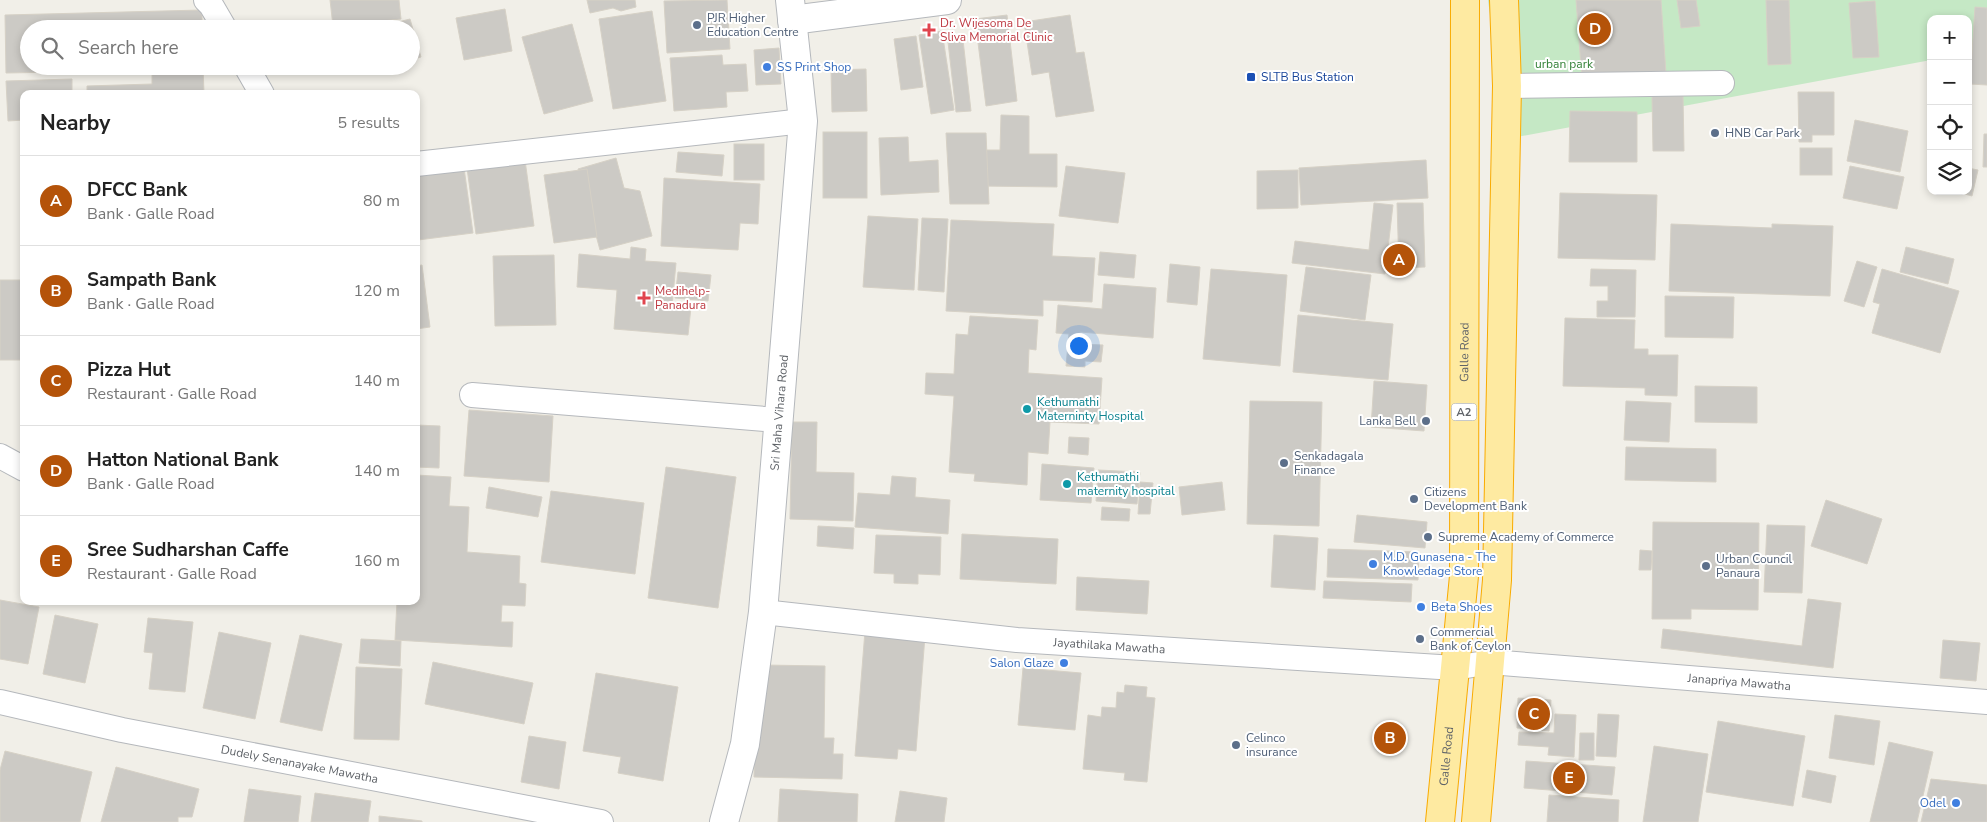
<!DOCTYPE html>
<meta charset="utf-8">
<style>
:root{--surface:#fff;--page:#f2f2f2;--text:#222;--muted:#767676;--line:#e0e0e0;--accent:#b45309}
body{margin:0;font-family:"Nunito Sans",sans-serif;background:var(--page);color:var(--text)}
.controls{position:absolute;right:15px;top:15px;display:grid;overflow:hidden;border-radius:10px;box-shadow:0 2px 8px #0003}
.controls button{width:45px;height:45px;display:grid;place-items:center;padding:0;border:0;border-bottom:1px solid var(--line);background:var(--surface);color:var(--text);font:25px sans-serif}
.you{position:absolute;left:1078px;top:345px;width:18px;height:18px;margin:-12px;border:4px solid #fff;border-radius:50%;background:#1a73e8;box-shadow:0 0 0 8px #1a73e833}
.badge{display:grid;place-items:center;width:32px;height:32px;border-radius:50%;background:var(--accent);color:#fff;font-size:16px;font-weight:700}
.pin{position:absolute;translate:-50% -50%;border:2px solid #fff;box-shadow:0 1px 5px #0006}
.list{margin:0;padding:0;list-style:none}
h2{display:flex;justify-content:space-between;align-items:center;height:65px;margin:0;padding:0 20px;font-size:21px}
h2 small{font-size:16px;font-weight:400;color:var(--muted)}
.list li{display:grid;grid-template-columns:32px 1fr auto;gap:15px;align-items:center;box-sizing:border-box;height:90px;padding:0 20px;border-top:1px solid var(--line)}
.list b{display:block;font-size:19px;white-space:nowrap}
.list p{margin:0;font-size:16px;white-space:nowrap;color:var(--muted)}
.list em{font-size:16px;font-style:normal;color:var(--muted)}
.icon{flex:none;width:28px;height:28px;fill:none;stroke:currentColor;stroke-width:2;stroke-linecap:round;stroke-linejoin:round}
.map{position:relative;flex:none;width:1987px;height:822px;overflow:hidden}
.search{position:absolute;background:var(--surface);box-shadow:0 2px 8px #0003;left:20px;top:20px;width:400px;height:55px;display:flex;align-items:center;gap:12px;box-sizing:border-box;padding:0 18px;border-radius:28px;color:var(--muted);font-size:19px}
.panel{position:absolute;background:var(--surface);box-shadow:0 2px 8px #0003;left:20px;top:90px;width:400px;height:515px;border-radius:10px}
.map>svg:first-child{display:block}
</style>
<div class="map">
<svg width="1987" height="822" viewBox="0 0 1987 822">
<rect width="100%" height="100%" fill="#f1efe8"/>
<path fill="#c5e8c5" d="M1488,0h499v50l-19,3v-34h-37v41l-425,79z"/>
<g fill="#cccac5" stroke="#d6d1c6">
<path d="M330,0h69l2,19 -68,7z"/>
<path d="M587,0h48l1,7 -15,4 -8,-3 -23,5z"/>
<path d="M727,0l3,49 -63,4 -3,-52z"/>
<path d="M1576,0h85l5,74 -84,6z"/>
<path d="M1677,0h19l4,26 -19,2z"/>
<path d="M1766,0h23l2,64 -23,1z"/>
<path d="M1875,1l4,56 -26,1 -4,-55z"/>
<path d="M1975,7l12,1v77l-17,-1z"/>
<path d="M505,9l7,42 -48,9 -8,-42z"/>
<path d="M202,10v19h-173v37h33v6l-56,1 -1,-58z"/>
<path d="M652,11l14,90 -53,8 -14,-90z"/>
<path d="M1007,15l10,86 -31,5 -11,-87z"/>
<path d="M1070,15l6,38 8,-1 10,59 -38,6 -7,-45 -17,3 -8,-53z"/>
<path d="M410,19l11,38 -10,3v-31l-36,-1z"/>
<path d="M572,24l21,77 -49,13 -22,-77z"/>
<path d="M942,31l12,79 -23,4 -12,-79z"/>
<path d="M916,36l7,51 -22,3 -7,-51z"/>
<path d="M963,40l8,71 -15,1 -8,-70z"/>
<path d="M779,48l2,36 -25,1 -2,-35z"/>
<path d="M722,55l1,10 23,-1 2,27 -22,1 1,15 -53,4 -4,-53z"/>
<path d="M152,66h51l1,28h-117v-8l65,-2z"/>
<path d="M866,69l1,42 -35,1 -1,-42z"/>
<path d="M72,79v15h-48v26l-16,1 -2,-40z"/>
<path d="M1798,92h36v43h-22v7h-13z"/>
<path d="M1652,96h31l1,55h-31z"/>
<path d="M1570,111l67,1v50h-68z"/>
<path d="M1001,115l28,1v38h28v33l-77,-1v-36h20z"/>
<path d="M1855,120l53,11 -8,41 -53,-11z"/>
<rect x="823" y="132" width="44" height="66"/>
<path d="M946,133h40l3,71h-39z"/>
<path d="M1984,134h3v33h-4z"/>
<path d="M908,137l1,25 29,-2 1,32 -58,3 -2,-57z"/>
<rect x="734" y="144" width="30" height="36"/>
<rect x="1800" y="148" width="32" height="27"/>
<path d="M678,152l46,3 -2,21 -46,-4z"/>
<path d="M616,158l8,30 16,3 12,45 -52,14 -22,-81z"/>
<path d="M525,160l9,66 -58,8 -9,-66z"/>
<path d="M1426,160l2,38 -127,7 -2,-37z"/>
<path d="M1066,166l59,7 -7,50 -59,-7z"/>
<path d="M1850,166l54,11 -7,32 -54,-11z"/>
<path d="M464,168l9,65 -55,7 -2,-14v-52z"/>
<path d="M1968,168l10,2 -6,26 -18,-5h14z"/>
<path d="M587,169l10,68 -43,6 -10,-68z"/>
<path d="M1298,170v38l-41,1v-38z"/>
<path d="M664,178l96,6 -2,40 -18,-1 -2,27 -77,-4z"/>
<path d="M1560,193l97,2 -2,65 -97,-2z"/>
<path d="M1374,203l19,2 -8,69 -93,-11 3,-22 74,9z"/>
<path d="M1397,203h26l2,64 -26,1z"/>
<path d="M868,216l50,3 -4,71 -51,-3z"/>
<path d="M922,218l26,1 -4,73 -26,-2z"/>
<path d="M951,220l103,4 -2,32 43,2 -3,44 -49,-2v16l-97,-5z"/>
<path d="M1671,224l101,4v-4l61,2 -3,70 -161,-5z"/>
<path d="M631,247l15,2 -1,12 31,2 -4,43 19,1 -3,28 -74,-6 3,-39 -40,-3 2,-33 51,5z"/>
<path d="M1906,247l48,12 -6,25 -48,-12z"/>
<path d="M1100,252l36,3 -2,23 -36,-3z"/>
<path d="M554,255l2,70 -61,1 -2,-70z"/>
<path d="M1857,261l20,6 -13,40 -20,-6z"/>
<path d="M1170,264l30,3 -3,38 -30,-3z"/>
<path d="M422,265l8,62 -14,2v-63z"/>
<path d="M1306,267l65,8 -6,45 -65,-9z"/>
<path d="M1211,269l76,6 -7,91 -77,-7z"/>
<path d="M1591,269l45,1 -1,47h-38v-16h11v-15h-18z"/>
<path d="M1882,269l77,22 -19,62 -68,-20 8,-29 -7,-2z"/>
<path d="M678,272l33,3 -3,26 -33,-3z"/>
<rect x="0" y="280" width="24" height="80"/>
<path d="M1104,284l52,4 -3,50 -73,-6 -1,12 24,1 -2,17 -16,-1v6l-19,-1 3,-32 -13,-1 2,-28 44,4z"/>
<path d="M1665,296l69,1 -1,41 -68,-1z"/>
<path d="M1298,315l95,9 -5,56 -95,-8z"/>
<path d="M970,316l68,4 -2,30 -7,-1 -1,24 74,5 -3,46 -49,-2 -2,32 -20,-2 -1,33 -53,-4 1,-7 -26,-2 5,-76 -29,-2 1,-21 28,1 2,-40 12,1z"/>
<path d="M1565,318l70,2 -1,29h14v6h30l-1,41 -32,-1v-7l-82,-2z"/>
<path d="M1374,381l53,4 -3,46 -53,-4z"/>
<path d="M1695,386l62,1v36l-62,-1z"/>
<path d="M1250,401l72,1 -3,124 -72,-2z"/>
<path d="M1626,401l45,2 -2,39 -45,-2z"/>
<path d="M469,410l84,6 -4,66 -85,-6z"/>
<path d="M792,422h25l-1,50 38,1 -1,48 -63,-2z"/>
<path d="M416,425l24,1 -1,42 -23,-1z"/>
<path d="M1069,437l20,1 -1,17 -20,-2z"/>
<path d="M1626,447l90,2v33l-91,-2z"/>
<path d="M1042,464l52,4 -3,35 -51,-3z"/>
<path d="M666,467l70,10 -18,131 -70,-10z"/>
<path d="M1098,470l42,2 -3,32 -41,-3z"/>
<path d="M416,475l35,2 -2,29 20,1 -2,45 53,4 -1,27 7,1 -1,22 -23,-1 -1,17h12l-1,25 -117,-7 2,-39h19z"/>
<path d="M892,476l24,2 -1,19 35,3 -2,34 -93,-7 3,-34 32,2z"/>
<path d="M1140,482l13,1 -3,31h-12z"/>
<path d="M1222,482l3,28 -43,5 -3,-28z"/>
<path d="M489,487l53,10 -4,20 -52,-9z"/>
<path d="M551,491l93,12 -9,71 -94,-12z"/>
<path d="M1826,500l56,19 -15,45 -56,-18z"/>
<path d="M1102,507l28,2 -1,12 -28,-1z"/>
<path d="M1357,515l70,7 -2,26 -71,-6z"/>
<path d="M1653,522l106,1 -1,87 -67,-1v10h-39z"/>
<path d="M1767,525l38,1 -3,67 -38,-1z"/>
<path d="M818,526l36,2 -1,21 -36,-3z"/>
<path d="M962,534l96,5 -2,45 -96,-5z"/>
<path d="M876,535l65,2 -1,38 -22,-1v10l-24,-1v-9l-20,-1z"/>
<path d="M1274,535l44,3 -3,52 -44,-3z"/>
<path d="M1328,549l91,3 -1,28 -91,-3z"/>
<path d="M1640,550l12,1 -1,19h-12z"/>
<path d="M1077,577l72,4 -2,33 -71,-4z"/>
<path d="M1324,581l88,3 -1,18 -88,-4z"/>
<path d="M1808,599l33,4 -8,65 -172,-20 2,-19 139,17z"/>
<path d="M0,600l39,7 -11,57 -28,-5z"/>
<path d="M55,615l43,9 -13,59 -42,-9z"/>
<path d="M148,618l45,4 -8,70 -36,-3 4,-36 -9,-1z"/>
<path d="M865,631l60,5 -9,115 -18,-2 -1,10 -42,-3z"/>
<path d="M219,632l52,11 -16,76 -52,-11z"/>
<path d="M300,635l42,9 -20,87 -42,-9z"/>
<path d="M361,639l40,2 -1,25 -41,-3z"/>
<path d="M1943,640l37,3 -4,38 -36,-3z"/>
<path d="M433,662l100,21 -9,41 -99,-20z"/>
<path d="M763,665l62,1 -1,72h10l-1,16h10l-1,25 -88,-2 1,-63z"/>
<path d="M356,667l46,2 -3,71 -45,-1z"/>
<path d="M1023,668l58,5 -6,57 -57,-5z"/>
<path d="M596,673l82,14 -15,94 -45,-8 3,-16 -38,-6z"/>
<path d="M1125,685l22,2 -1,10 9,1 -8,84 -23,-2 1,-7 -42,-4 5,-54 13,2 1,-10 14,1 1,-16 7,1z"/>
<path d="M1518,698l33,2 -2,31 -32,-3z"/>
<path d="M1555,714l21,1 -2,42 -26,-2 1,-8 -31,-2 1,-13 35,1z"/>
<path d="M1598,714l21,1 -3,42 -20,-1z"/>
<path d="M1835,715l45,6 -6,44 -45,-7z"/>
<path d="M1718,721l87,15 -12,70 -87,-14z"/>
<path d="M1580,733h14v27h-15z"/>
<path d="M529,736l37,6 -7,47 -38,-7z"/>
<path d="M1889,742l44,10 -16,70h-47z"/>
<path d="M1654,746l54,8 -10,68h-55z"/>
<path d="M5,751l87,21 -12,50h-80v-52z"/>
<path d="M1526,761l89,6 -3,28 -88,-7z"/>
<path d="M116,767l83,22 -7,28h-14v5h-77z"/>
<path d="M1807,770l29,6 -5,27 -29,-6z"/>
<path d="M1931,779l56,6v37h-66z"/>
<path d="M249,789l52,7 -3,26h-54z"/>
<path d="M780,789l78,5 -1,28h-79z"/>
<path d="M900,791l47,7 -3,24h-49z"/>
<path d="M315,793l56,8 -3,21h-57z"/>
<path d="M1549,795l70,5 -1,22h-71z"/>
<path d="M379,816l43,5v1h-43z"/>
</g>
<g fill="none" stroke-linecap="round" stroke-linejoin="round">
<defs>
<g id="minor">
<path d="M206,0l5,5 14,24"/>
<path d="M246,66l16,28"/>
<path d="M1507,86l215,-3"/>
<path d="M416,164l387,-43"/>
<path d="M472,395l306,25"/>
<path d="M0,456l24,13"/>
<path id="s1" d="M763,612l254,28 438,28 35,-6 497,40"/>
<path id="s2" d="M0,702l122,28 479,92"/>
</g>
<g id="tertiary">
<path d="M792,20l155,-20"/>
<path id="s3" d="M724,822l21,-78 18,-132 40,-491 -13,-121"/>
</g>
<g id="trunk">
<path id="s4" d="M1440,822l24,-246 1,-576"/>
<path d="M1476,822l21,-242 10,-494 -3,-86"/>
</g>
</defs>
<use href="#minor" stroke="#b5b8bc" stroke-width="26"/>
<use href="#tertiary" stroke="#b5b8bc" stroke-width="30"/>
<use href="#trunk" stroke="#f9ab00" stroke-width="30"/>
<use href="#minor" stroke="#fff" stroke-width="24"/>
<use href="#tertiary" stroke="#fff" stroke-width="28"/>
<use href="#trunk" stroke="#feeaa1" stroke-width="28"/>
</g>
<g fill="#5c6f8a" stroke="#fff" stroke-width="2">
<circle cx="697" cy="25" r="5"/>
<circle cx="1715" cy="133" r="5"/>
<circle cx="1426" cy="421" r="5"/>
<circle cx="1284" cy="463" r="5"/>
<circle cx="1414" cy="499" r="5"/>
<circle cx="1428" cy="537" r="5"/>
<circle cx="1706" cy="566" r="5"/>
<circle cx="1420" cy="639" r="5"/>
<circle cx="1236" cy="745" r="5"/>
</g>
<g fill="#e0444e" stroke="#fff" stroke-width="2">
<path d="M926.5 22.5h5v5h5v5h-5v5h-5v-5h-5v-5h5z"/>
<path d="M641.5 290.5h5v5h5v5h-5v5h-5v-5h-5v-5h5z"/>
</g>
<g fill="#3f7fe0" stroke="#fff" stroke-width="2">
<circle cx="767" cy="67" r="5"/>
<circle cx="1373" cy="564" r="5"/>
<circle cx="1421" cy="607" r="5"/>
<circle cx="1064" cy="663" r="5"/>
<circle cx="1956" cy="803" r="5"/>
</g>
<rect fill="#1a4fb4" stroke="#fff" stroke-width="2" x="1246" y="72" width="10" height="10" rx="2.5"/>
<g fill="#0f9aa8" stroke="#fff" stroke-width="2">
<circle cx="1027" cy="409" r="5"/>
<circle cx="1067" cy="484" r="5"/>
</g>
<g text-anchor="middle" stroke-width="4" stroke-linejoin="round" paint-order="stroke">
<rect fill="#fff" stroke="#8f9295" stroke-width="1" x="1451.5" y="403.5" width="25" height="17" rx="4"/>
<g font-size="11" font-weight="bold" fill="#5f6368">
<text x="1464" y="416">A2</text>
</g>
<g font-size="12" fill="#4e5e75" stroke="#fff" text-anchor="start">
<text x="707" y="22">PJR Higher<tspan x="707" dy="14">Education Centre</tspan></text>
<text x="1725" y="137">HNB Car Park</text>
<text x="1416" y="425" text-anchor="end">Lanka Bell</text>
<text x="1294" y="460">Senkadagala<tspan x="1294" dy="14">Finance</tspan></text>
<text x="1424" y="496">Citizens<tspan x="1424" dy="14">Development Bank</tspan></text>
<text x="1438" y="541">Supreme Academy of Commerce</text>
<text x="1716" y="563">Urban Council<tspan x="1716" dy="14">Panaura</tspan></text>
<text x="1430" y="636">Commercial<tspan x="1430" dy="14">Bank of Ceylon</tspan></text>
<text x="1246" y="742">Celinco<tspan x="1246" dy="14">insurance</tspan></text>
</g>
<g font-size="12" fill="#be3a42" stroke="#fff" text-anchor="start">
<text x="940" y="27">Dr. Wijesoma De<tspan x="940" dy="14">Sliva Memorial Clinic</tspan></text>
<text x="655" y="295">Medihelp-<tspan x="655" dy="14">Panadura</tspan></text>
</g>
<g font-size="12" fill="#348238" stroke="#fff">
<text x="1564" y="68">urban park</text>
</g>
<g font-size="12" fill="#366cbe" stroke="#fff" text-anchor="start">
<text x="777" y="71">SS Print Shop</text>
<text x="1383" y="561">M.D. Gunasena - The<tspan x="1383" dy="14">Knowledage Store</tspan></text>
<text x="1431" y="611">Beta Shoes</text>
<text x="1054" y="667" text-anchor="end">Salon Glaze</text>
<text x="1946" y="807" text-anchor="end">Odel</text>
</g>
<g font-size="12" fill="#164399" stroke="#fff" text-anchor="start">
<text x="1261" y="81">SLTB Bus Station</text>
</g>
<g font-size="12" fill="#5f6368" stroke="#fff">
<text dy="4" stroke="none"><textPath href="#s4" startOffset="471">Galle Road</textPath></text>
<text dy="4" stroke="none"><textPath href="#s3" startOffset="414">Sri Maha Vihara Road</textPath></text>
<text dy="4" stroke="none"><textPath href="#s1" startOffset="348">Jayathilaka Mawatha</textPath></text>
<text dy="4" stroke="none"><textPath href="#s1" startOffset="980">Janapriya Mawatha</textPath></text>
<text dy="4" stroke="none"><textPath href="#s4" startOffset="66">Galle Road</textPath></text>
<text dy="4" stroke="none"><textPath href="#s2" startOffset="306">Dudely Senanayake Mawatha</textPath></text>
</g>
<g font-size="12" fill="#0d838f" stroke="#fff" text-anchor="start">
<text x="1037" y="406">Kethumathi<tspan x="1037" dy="14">Materninty Hospital</tspan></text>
<text x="1077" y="481">Kethumathi<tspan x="1077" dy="14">maternity hospital</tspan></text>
</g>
</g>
</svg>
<div class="controls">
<button>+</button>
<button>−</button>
<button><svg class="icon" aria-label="locate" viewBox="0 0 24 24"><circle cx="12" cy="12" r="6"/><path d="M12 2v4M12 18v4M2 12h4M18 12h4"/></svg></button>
<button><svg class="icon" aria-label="layers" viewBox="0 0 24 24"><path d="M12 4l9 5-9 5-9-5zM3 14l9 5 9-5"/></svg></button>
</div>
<div class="you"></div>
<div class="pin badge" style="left:1399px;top:260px">A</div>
<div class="pin badge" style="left:1390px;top:738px">B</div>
<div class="pin badge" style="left:1534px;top:714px">C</div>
<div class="pin badge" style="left:1595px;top:29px">D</div>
<div class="pin badge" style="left:1569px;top:778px">E</div>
<div class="search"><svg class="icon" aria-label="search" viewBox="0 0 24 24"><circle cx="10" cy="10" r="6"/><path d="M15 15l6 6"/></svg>Search here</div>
<section class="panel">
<h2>Nearby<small>5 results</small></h2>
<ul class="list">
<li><span class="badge">A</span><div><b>DFCC Bank</b><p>Bank · Galle Road</p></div><em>80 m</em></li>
<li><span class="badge">B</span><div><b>Sampath Bank</b><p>Bank · Galle Road</p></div><em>120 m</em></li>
<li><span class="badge">C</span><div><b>Pizza Hut</b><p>Restaurant · Galle Road</p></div><em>140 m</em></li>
<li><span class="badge">D</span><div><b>Hatton National Bank</b><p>Bank · Galle Road</p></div><em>140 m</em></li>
<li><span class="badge">E</span><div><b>Sree Sudharshan Caffe</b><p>Restaurant · Galle Road</p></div><em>160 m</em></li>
</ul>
</section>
</div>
